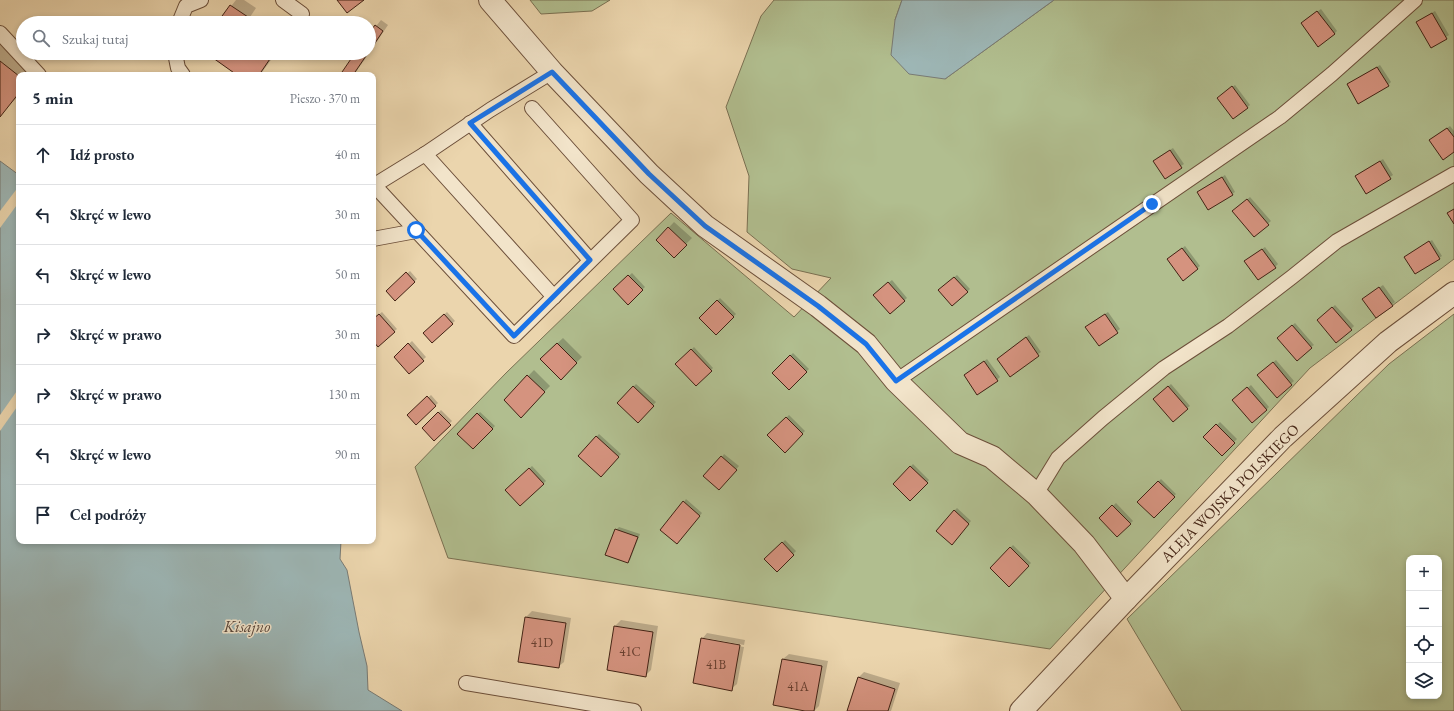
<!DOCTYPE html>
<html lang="pl">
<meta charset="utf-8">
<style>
:root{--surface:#fff;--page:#f2f2f3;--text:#1f2937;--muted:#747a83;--line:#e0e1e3}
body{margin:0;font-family:"EB Garamond",serif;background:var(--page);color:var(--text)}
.controls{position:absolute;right:12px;bottom:12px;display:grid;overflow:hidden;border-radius:8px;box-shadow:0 2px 6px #0003}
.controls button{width:36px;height:36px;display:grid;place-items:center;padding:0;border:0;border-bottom:1px solid var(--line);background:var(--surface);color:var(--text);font:20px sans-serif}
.stop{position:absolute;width:12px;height:12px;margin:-9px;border:3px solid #1a73e8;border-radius:50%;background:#fff}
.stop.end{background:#1a73e8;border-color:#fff;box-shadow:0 1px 4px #0008}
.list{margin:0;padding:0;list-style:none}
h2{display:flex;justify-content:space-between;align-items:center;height:52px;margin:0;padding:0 16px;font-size:17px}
h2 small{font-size:13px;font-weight:400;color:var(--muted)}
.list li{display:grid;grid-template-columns:26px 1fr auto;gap:12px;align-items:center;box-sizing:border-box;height:60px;padding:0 16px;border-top:1px solid var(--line)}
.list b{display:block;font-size:15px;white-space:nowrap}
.list em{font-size:13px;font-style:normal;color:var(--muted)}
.icon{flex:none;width:22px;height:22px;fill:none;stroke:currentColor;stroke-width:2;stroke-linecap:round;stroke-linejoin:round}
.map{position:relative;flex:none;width:1454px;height:711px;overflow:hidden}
.search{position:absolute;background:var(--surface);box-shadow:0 2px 6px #0003;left:16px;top:16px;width:360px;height:44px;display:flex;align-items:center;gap:10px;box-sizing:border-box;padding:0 14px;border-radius:22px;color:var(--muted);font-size:15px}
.panel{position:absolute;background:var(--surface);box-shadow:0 2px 6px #0003;left:16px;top:72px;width:360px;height:472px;border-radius:8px}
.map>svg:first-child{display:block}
</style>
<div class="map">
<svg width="1454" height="711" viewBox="0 0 1454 711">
<rect width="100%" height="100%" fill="#ebd5ad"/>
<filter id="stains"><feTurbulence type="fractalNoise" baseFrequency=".005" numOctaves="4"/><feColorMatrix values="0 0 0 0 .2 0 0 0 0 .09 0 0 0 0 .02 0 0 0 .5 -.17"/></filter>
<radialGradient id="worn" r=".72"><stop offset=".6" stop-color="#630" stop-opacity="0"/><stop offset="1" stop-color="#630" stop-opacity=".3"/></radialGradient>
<g fill="#b1be8f" stroke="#7a7052" fill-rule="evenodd">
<path d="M530,0h80l-18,11 -51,3z"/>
<path d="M774,0h128l-7,20 50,59 109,-79h400v259l-144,109 -260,281 -602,-91 -33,-91 91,-94 165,-160 123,104 37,-39 -39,-9 -45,-37 2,-56 -23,-69 35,-91z"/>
<path d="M1454,314v397h-272l-55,-92 262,-255zM1409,558h30v138h-30z"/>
</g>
<g fill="#9db6b5" stroke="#797b75">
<path d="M902,0h152l-109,79 -36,-5 -18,-19 4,-35z"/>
<path d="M0,161l19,14v366h322l-1,18 7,11 12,62 8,34 1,24 34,21h-402z"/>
</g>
<g fill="#ebd5ad">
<path d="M19,186v16l-19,26v-17z"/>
<path d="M19,388v16l-19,27v-16z"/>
</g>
<g fill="#0003">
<path d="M236,0h8l12,8 -10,15h-28z"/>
<path d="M1321,9l16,22 -3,3 -29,-14z"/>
<path d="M1435,11l14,24 -18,12 -11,-27z"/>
<path d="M381,20l7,5 -19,28v-18z"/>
<path d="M0,34l41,33 -6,8h-16v20l-19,20z"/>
<path d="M208,53h68l-16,22h-21z"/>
<path d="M357,53h12l-15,22h-12z"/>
<path d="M1380,65l11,17 -3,3 -37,-3z"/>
<path d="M1235,85l15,20 -17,13 -12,-23z"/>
<path d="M1450,126l4,5v19l-21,-12z"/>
<path d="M1173,148l11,16 -19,13 -8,-19z"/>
<path d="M1383,159l10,16 -26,18 -8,-19z"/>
<path d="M1225,175l10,17 -3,2 -31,-4z"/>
<path d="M1250,197l21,24 -17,15 -18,-27z"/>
<path d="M674,222l18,16 -18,18 -17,-16z"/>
<path d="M1432,240l10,16 -3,2 -34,-1z"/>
<path d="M1185,246l15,20 -17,13 -12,-22z"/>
<path d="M1265,247l13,17 -3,3 -27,-8z"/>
<path d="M410,271l7,8 -22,21 -8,-9z"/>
<path d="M632,273l13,14 -17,16 -13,-14z"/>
<path d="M957,275l13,14 -3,3 -25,-5z"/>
<path d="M892,280l15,18 -17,15 -13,-21z"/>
<path d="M1383,285l12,17 -19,15 -10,-20z"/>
<path d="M720,298l16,16 -20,20 -16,-16z"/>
<path d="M1335,305l19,21 -3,3 -30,-12z"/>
<path d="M382,312l15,17 -19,16 -5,-6v-19z"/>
<path d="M447,312l8,9 -23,20 -7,-8z"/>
<path d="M1108,312l12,17 -21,16 -10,-20z"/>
<path d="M1295,323l19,22 -3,2 -30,-12z"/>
<path d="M1029,335l12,17 -31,24 -9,-20z"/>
<path d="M563,338l19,19 -21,21 -20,-19z"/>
<path d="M412,341l14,16 -17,16 -14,-16z"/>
<path d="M694,347l19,21 -17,17 -19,-21z"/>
<path d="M793,353l16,16 -20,20 -16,-16z"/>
<path d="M987,359l13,18 -3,3 -32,-5z"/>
<path d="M1276,360l18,21 -17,15 -16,-24z"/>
<path d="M534,370l16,16 -29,30 -16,-16z"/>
<path d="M636,384l20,18 -18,19 -20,-18z"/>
<path d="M1171,384l19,22 -3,2 -30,-12z"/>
<path d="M1251,385l18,22 -3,3 -30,-12z"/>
<path d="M431,395l7,8 -22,21 -7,-9z"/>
<path d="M441,410l11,11 -18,18 -11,-11z"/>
<path d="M480,412l15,14 -22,22 -14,-14z"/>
<path d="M789,415l16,16 -20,20 -16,-16z"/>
<path d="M1220,422l17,17 -15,15 -18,-17z"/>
<path d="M599,434l22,20 -20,22 -22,-20z"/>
<path d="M724,454l15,12 -17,20v-29z"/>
<path d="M913,464l16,16 -19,20 -16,-16z"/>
<path d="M532,466l14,15 -26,24 -14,-15z"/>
<path d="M1161,479l15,15 -22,23 -15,-15z"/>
<path d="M686,499l16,14 -22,27 4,-38z"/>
<path d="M1116,503l17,18 -16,15 -17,-18z"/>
<path d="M957,508l14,13 -16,20 -1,-30z"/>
<path d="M619,527l21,7 -10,26 -3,2 -11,-32z"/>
<path d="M785,540l11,11 -19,20 -11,-12z"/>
<path d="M1013,545l18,18 -22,22 -18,-17z"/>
<path d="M532,611l39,7 -7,44 -6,5 -39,-6 7,-44z"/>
<path d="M621,620l37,6 -7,44 -6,6 -37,-7 7,-43z"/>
<path d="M707,633l38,7 -1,5 -39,-7v2l39,7 -7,37 -6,5 -29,-50z"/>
<path d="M789,654l39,7 -9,45 -5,5h-4l-27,-52z"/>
<path d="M864,672l36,11 -9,28h-43l10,-33z"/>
</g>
<g fill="#d5937f" stroke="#422214">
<path d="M337,0h27l-17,13z"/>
<path d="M230,5l18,12 -4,6h-27z"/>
<path d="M1317,11l18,23 -17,13 -17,-24z"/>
<path d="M1432,13l15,26 -16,9 -15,-26z"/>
<path d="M375,25l8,6 -14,21v-19z"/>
<path d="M206,53h68l-15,22h-22z"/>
<path d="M355,53h13l-15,22h-13z"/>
<path d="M0,61l19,15v17l-19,24z"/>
<path d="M1377,67l12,19 -31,18 -11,-20z"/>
<path d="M1232,86l16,22 -15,11 -16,-21z"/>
<path d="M1447,128l7,9v15l-11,8 -14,-20z"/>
<path d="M1170,150l12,18 -17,11 -12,-18z"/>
<path d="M1380,161l11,18 -25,15 -11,-18z"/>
<path d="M1222,177l11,18 -25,15 -11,-18z"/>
<path d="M1247,199l22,26 -15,12 -22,-26z"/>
<path d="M1454,209v15l-7,-11z"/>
<path d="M668,227l19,18 -13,13 -18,-18z"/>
<path d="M1429,241l11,18 -25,15 -11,-17z"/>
<path d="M1182,248l16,21 -15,12 -16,-22z"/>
<path d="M1262,249l14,19 -18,12 -14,-19z"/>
<path d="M406,272l9,10 -20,19 -9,-10z"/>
<path d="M628,275l15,15 -15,15 -15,-16z"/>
<path d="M954,277l14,15 -16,14 -14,-16z"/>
<path d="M888,282l17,19 -15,13 -17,-19z"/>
<path d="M1379,287l14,19 -17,12 -14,-19z"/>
<path d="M717,300l17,17 -18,18 -17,-17z"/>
<path d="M1332,307l20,23 -16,13 -19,-23z"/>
<path d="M379,314l16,18 -17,15 -5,-6v-22z"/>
<path d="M444,314l9,10 -21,19 -9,-10z"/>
<path d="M1105,314l13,19 -19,13 -14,-19z"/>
<path d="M1292,325l20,23 -15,13 -20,-23z"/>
<path d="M1026,337l13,19 -29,21 -13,-18z"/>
<path d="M408,343l16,18 -15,13 -15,-17z"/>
<path d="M557,343l20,20 -16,17 -21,-21z"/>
<path d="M691,349l21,22 -16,15 -21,-22z"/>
<path d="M790,355l17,17 -18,18 -17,-17z"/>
<path d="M984,361l14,20 -21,14 -13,-20z"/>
<path d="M1273,362l19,23 -15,13 -20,-23z"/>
<path d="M527,375l18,17 -24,26 -17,-18z"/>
<path d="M633,386l21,20 -16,17 -21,-20z"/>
<path d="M1168,386l20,23 -15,13 -20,-23z"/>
<path d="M1247,387l20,23 -15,13 -20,-23z"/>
<path d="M427,396l9,10 -20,19 -9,-10z"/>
<path d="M438,412l13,13 -17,16 -12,-13z"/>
<path d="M477,413l16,16 -20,20 -16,-15z"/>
<path d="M786,417l17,17 -18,19 -18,-18z"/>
<path d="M1216,424l19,19 -13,13 -19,-19z"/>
<path d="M596,436l23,21 -18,20 -23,-21z"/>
<path d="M721,456l16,14 -18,20 -16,-14z"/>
<path d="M910,466l18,17 -18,18 -17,-17z"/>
<path d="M529,468l15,16 -24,22 -15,-16z"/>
<path d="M1158,481l17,16 -21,21 -17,-16z"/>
<path d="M683,501l17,15 -23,28 -17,-14z"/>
<path d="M1112,505l19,19 -14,13 -18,-19z"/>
<path d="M954,510l15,14 -17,21 -16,-14z"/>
<path d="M615,529l23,8 -10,26 -23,-8z"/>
<path d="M782,542l12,13 -17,17 -13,-13z"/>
<path d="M1010,547l19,19 -20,21 -19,-19z"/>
<path d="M525,617l41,6 -7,45 -41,-6z"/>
<path d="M614,626l39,6 -7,45 -39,-7z"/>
<path d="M701,638l39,7 -8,46 -39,-8z"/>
<path d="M782,659l40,7 -8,45h-9l-32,-6z"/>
<path d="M858,677l37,12 -7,22h-41z"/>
</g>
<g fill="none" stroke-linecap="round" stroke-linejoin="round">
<defs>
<g id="lane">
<path d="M283,0l19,14"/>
<path d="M179,23l7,-17 15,-6"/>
<path d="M0,33l39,42"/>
<path d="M175,53l3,15 5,7"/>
<path d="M470,123l120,137"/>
<path d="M425,154l129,143"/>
<path d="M374,185l140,151 118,-116 -100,-112"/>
<path d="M373,186l52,-32 65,-44 62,-38"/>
<path d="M373,239l43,-8"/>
<path d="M896,381l384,-264 52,-43 83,-74"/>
<path d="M1036,494l22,-36 45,-40 61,-50 64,-42 64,-49 45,-36 117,-67"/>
<path d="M466,683l168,28"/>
</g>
<g id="street">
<path d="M490,0l62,72 97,102 56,52 113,80 48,38 30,37 64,62 32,14 44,37 48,50 42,55"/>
<path d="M1021,711l105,-112 157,-162 105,-95 66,-49"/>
</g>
</defs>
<use href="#lane" stroke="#6c4f3a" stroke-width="16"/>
<use href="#street" stroke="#6c4f3a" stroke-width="24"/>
<use href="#lane" stroke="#f2e4ca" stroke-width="14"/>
<use href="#street" stroke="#f2e4ca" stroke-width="22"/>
</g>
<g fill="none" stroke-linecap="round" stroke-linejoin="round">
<path stroke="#1a73e8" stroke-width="5" d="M416,230l98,106 76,-76 -120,-137 82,-51 97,102 56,52 113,80 48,38 30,37 256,-177"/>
</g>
<g text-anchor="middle" stroke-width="3" stroke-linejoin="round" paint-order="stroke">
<g font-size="13" fill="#673e2f">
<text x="542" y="647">41D</text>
<text x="630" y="656">41C</text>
<text x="716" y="669">41B</text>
<text x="798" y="691">41A</text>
</g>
<g font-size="15" fill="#422214" stroke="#f2e4ca">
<text transform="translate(1230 493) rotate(-45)" y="5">ALEJA WOJSKA POLSKIEGO</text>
</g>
<g font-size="16" font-style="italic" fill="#59473c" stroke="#f2e4ca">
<text x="247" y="632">Kisajno</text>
</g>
</g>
<rect width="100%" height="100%" filter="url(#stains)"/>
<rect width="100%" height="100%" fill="url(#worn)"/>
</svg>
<div class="controls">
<button>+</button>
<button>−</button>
<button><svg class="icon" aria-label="locate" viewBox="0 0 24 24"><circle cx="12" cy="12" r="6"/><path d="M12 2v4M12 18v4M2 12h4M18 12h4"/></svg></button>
<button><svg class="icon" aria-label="layers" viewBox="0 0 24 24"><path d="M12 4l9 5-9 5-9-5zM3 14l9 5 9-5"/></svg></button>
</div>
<div class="stop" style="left:416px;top:230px"></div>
<div class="stop end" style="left:1152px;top:204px"></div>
<div class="search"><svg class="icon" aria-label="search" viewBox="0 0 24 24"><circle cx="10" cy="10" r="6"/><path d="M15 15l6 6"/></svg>Szukaj tutaj</div>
<section class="panel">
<h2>5 min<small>Pieszo · 370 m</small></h2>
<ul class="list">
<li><svg class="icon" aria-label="ahead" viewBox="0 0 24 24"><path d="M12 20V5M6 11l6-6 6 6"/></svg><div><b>Idź prosto</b></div><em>40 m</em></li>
<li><svg class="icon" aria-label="left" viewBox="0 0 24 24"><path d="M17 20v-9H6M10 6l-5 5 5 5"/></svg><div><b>Skręć w lewo</b></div><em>30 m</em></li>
<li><svg class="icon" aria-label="left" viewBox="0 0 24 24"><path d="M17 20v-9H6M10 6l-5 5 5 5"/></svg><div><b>Skręć w lewo</b></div><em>50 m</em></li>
<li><svg class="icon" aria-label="right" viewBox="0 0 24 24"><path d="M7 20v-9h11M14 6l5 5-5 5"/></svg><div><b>Skręć w prawo</b></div><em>30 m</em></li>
<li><svg class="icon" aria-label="right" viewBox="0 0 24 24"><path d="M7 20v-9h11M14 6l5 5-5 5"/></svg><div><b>Skręć w prawo</b></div><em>130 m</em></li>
<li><svg class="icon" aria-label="left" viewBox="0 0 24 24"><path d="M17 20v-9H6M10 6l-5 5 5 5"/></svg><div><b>Skręć w lewo</b></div><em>90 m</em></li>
<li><svg class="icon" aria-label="arrive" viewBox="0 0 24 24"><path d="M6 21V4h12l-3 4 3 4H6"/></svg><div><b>Cel podróży</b></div></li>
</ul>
</section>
</div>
